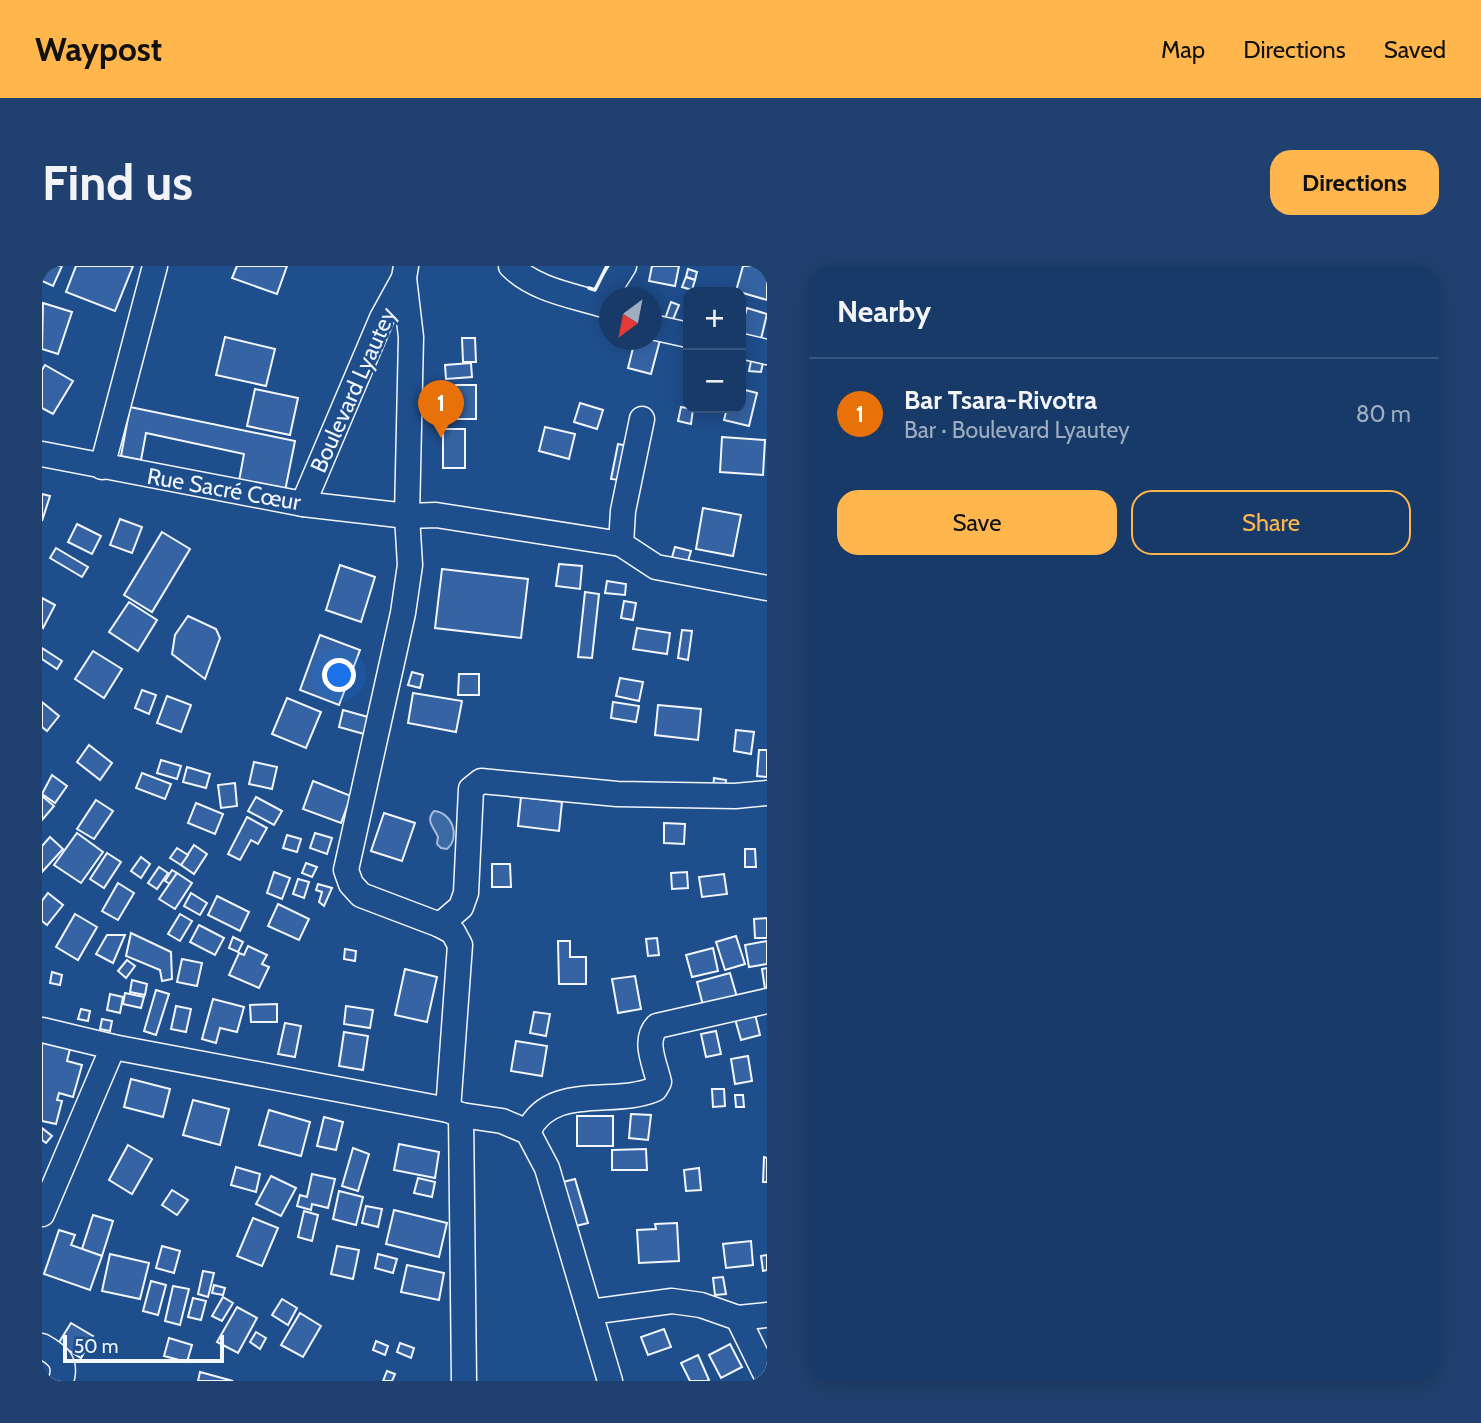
<!DOCTYPE html>
<meta charset="utf-8">
<style>
:root{--surface:#173a69;--page:#20416f;--text:#f1f3f6;--muted:#9eadc0;--line:#36547d;--accent:#ffb74d}
body{margin:0;font-family:Cabin,sans-serif;background:var(--page);color:var(--text)}
.controls{position:absolute;right:21px;top:21px;display:grid;overflow:hidden;border-radius:14px;box-shadow:0 4px 18px #0003}
.controls button{width:63px;height:63px;display:grid;place-items:center;padding:0;border:0;border-bottom:2px solid var(--line);background:var(--surface);color:var(--text);font:35px sans-serif}
.compass{position:absolute;left:557px;top:21px;width:63px;height:63px;border-radius:50%;background:var(--surface);box-shadow:0 4px 18px #0003;rotate:212deg}
.scale{position:absolute;left:21px;bottom:18px;width:161px;box-sizing:border-box;padding-left:7px;border:4px solid #f2f6ff;border-top:0;font-size:19px;line-height:24px;white-space:nowrap;color:#f2f6ff;-webkit-text-stroke:5px #1f4e8c;paint-order:stroke}
.you{position:absolute;left:298px;top:410px;width:24px;height:24px;margin:-18px;border:5px solid #fff;border-radius:50%;background:#1a73e8;box-shadow:0 0 0 10px #1a73e833}
.badge{display:grid;place-items:center;width:46px;height:46px;border-radius:50%;background:var(--accent);color:#fff;font-size:23px;font-weight:700}
.pin{position:absolute;translate:-50% -58px;filter:drop-shadow(0 2px 4px #0008)}
.pin::after{content:'';position:absolute;top:37px;width:24px;height:21px;background:inherit;clip-path:polygon(0 0,100% 0,50% 100%)}
.list{margin:0;padding:0;list-style:none}
h2{display:flex;justify-content:space-between;align-items:center;height:91px;margin:0;padding:0 28px;font-size:30px}
h2 small{font-size:23px;font-weight:400;color:var(--muted)}
.list li{display:grid;grid-template-columns:46px 1fr auto;gap:21px;align-items:center;box-sizing:border-box;height:112px;padding:0 28px;border-top:2px solid var(--line)}
.list b{display:block;font-size:26px;white-space:nowrap}
.list p{margin:0;font-size:23px;white-space:nowrap;color:var(--muted)}
.list em{font-size:23px;font-style:normal;color:var(--muted)}
.actions{display:flex;gap:14px;padding:21px 28px}
.actions a{flex:1;padding:16px 0;border:2px solid var(--accent);border-radius:21px;text-align:center;font-size:24px;color:var(--accent)}
.actions .main{background:var(--accent);color:#111}
.map{position:relative;flex:none;width:725px;height:1115px;overflow:hidden;border-radius:21px}
header{display:flex;align-items:center;gap:42px;box-sizing:border-box;height:98px;padding:0 35px;background:var(--accent);color:#111}
header strong{font-size:33px}
nav{display:flex;gap:38px;margin-inline-start:auto;font-size:24px}
.intro{display:flex;align-items:center;justify-content:space-between;box-sizing:border-box;height:168px;padding:0 42px}
h1{margin:0;font-size:49px}
.button{padding:18px 32px;border-radius:21px;background:var(--accent);color:#111;font-size:24px;font-weight:700}
main{display:flex;gap:42px;padding:0 42px}
aside{flex:1;background:var(--surface);border-radius:21px;box-shadow:0 4px 18px #0003}
.map>svg:first-child{display:block}
</style>
<header>
<strong>Waypost</strong>
<nav><a>Map</a><a>Directions</a><a>Saved</a></nav>
</header>
<div class="intro"><h1>Find us</h1><a class="button">Directions</a></div>
<main>
<div class="map">
<svg width="725" height="1115" viewBox="0 0 725 1115">
<rect width="100%" height="100%" fill="#1f4e8c"/>
<path fill="#3b69a3" stroke="#a8bbd7" stroke-width="2" d="M392,545c18,1 27,26 13,38l-6,-1 -4,-4 1,-7c-4,-10 -13,-16 -4,-26z"/>
<g fill="#3563a3" stroke="#f2f6ff" stroke-width="2">
<path d="M0,0h20l-9,20 -11,-5z"/>
<path d="M34,0h57l-18,45 -49,-19z"/>
<path d="M195,0h50l-10,28 -45,-16z"/>
<path d="M610,0h27l-4,20 -26,-5z"/>
<path d="M701,0h24v34l-31,-9z"/>
<path d="M646,3l9,3 -2,8 -9,-3z"/>
<path d="M644,11l9,3 -3,10 -10,-3z"/>
<path d="M629,36l8,3 -7,17 -7,-3z"/>
<path d="M1,37l29,9 -14,42 -16,-5z"/>
<path d="M610,41l7,2 -2,12 -5,-1z"/>
<path d="M705,42l20,6 -7,29 -19,-6v-8z"/>
<path d="M183,71l50,12 -9,37 -50,-11z"/>
<path d="M420,72h13l1,24h-13z"/>
<path d="M610,72l8,2 -9,34 -23,-6 7,-28z"/>
<path d="M710,90l12,2 -3,14 -12,-1z"/>
<path d="M429,97l1,14 -26,2 -1,-14z"/>
<path d="M3,99l28,16 -20,33 -11,-6v-38z"/>
<rect x="414" y="119" width="20" height="34"/>
<path d="M213,123l43,9 -8,37 -43,-9z"/>
<path d="M699,123l16,4 -8,33 -25,-6 3,-12h14z"/>
<path d="M538,137l23,7 -6,19 -23,-7z"/>
<path d="M88,141l165,34 -10,50 -46,-10 5,-27 -98,-21 -5,27 -20,-4z"/>
<path d="M639,141l12,2 -2,15 -13,-3z"/>
<path d="M503,161l30,7 -6,25 -30,-8z"/>
<rect x="401" y="163" width="22" height="39"/>
<path d="M680,171l43,3 -2,35 -43,-3z"/>
<path d="M576,178l16,3 -7,34 -16,-2z"/>
<path d="M0,228l8,2 -8,25z"/>
<path d="M661,242l38,7 -8,41 -37,-7z"/>
<path d="M78,253l22,8 -10,26 -22,-8z"/>
<path d="M35,258l24,12 -9,18 -24,-12z"/>
<path d="M120,266l28,17 -38,63 -28,-17z"/>
<path d="M633,281l16,4 -5,17 -16,-4z"/>
<path d="M14,282l32,19 -6,10 -32,-19z"/>
<path d="M517,298l23,2 -2,23 -24,-3z"/>
<path d="M298,299l35,12 -14,45 -35,-12z"/>
<path d="M400,303l86,10 -7,59 -86,-10z"/>
<path d="M565,315l19,3 -1,11 -20,-2z"/>
<path d="M543,326l14,2 -7,64 -14,-1z"/>
<path d="M0,332l13,7 -12,23 -1,-1z"/>
<path d="M582,335l12,2 -3,17 -12,-2z"/>
<path d="M87,336l28,18 -19,31 -29,-19z"/>
<path d="M146,350l28,13 4,9 -15,41 -33,-25 3,-19z"/>
<path d="M595,362l33,5 -3,21 -34,-5z"/>
<path d="M640,364l10,1 -4,29 -10,-2z"/>
<path d="M278,369l40,15 -21,55 -39,-15z"/>
<path d="M0,382l20,13 -5,8 -15,-10z"/>
<path d="M51,385l29,18 -18,29 -29,-19z"/>
<path d="M370,406l11,3 -3,13 -12,-3z"/>
<path d="M417,408h20v21h-21z"/>
<path d="M578,412l23,4 -4,19 -23,-5z"/>
<path d="M100,424l14,5 -7,19 -14,-6z"/>
<path d="M371,427l49,8 -6,31 -48,-9z"/>
<path d="M125,430l24,9 -10,27 -24,-9z"/>
<path d="M245,432l34,14 -15,36 -34,-14z"/>
<path d="M0,436l17,14 -12,15 -5,-4z"/>
<path d="M571,436l26,4 -3,16 -25,-4z"/>
<path d="M616,439l43,4 -3,31 -43,-5z"/>
<path d="M301,444l25,7 -4,17 -25,-7z"/>
<path d="M694,464l18,2 -3,22 -17,-3z"/>
<path d="M47,479l23,18 -12,17 -23,-18z"/>
<path d="M717,484h8v27l-10,-1z"/>
<path d="M119,494l20,6 -4,13 -20,-6z"/>
<path d="M212,496l23,5 -5,22 -23,-5z"/>
<path d="M145,501l23,7 -4,14 -23,-6z"/>
<path d="M100,507l29,11 -6,15 -29,-11z"/>
<path d="M10,509l15,11 -12,17 -13,-9z"/>
<path d="M672,512l12,2 -1,12 -12,-2z"/>
<path d="M271,515l38,15 -10,27 -38,-14z"/>
<path d="M193,517l2,23 -16,2 -3,-23z"/>
<path d="M0,530l12,10 -12,14z"/>
<path d="M214,531l26,14 -8,14 -26,-14z"/>
<path d="M479,531l41,5 -3,29 -41,-5z"/>
<path d="M54,534l17,11 -19,28 -17,-10z"/>
<path d="M154,537l27,11 -8,20 -27,-11z"/>
<path d="M342,547l31,10 -13,38 -31,-10z"/>
<path d="M205,551l20,11 -9,16 -7,-4 -11,20 -12,-6z"/>
<path d="M622,557l21,1 -1,20 -20,-1z"/>
<path d="M35,567l26,19 -22,31 -27,-18z"/>
<path d="M273,567l17,5 -5,16 -17,-6z"/>
<path d="M245,569l14,4 -4,13 -14,-4z"/>
<path d="M8,571l13,12 -21,23v-26z"/>
<path d="M152,579l13,9 -13,20 -13,-9z"/>
<path d="M135,582l11,7 -7,10 -11,-7z"/>
<path d="M703,583h10l1,18h-11z"/>
<path d="M65,587l14,9 -17,26 -14,-9z"/>
<path d="M99,591l9,7 -9,14 -10,-7z"/>
<path d="M264,597l11,4 -5,10 -10,-4z"/>
<path d="M450,598h18l1,23h-19z"/>
<path d="M117,601l9,6 -11,16 -9,-6z"/>
<path d="M130,604l5,3 -7,11 -5,-3z"/>
<path d="M232,606l16,6 -8,21 -15,-6z"/>
<path d="M645,606l1,16 -16,1 -1,-16z"/>
<path d="M135,607l15,10 -17,26 -16,-10z"/>
<path d="M682,608l3,20 -25,3 -3,-20z"/>
<path d="M256,613l11,3 -5,16 -11,-4z"/>
<path d="M76,617l16,10 -16,27 -16,-9z"/>
<path d="M276,618l14,4 -8,18 -5,-4 3,-10 -6,-2z"/>
<path d="M6,627l15,12 -16,20 -5,-4v-20z"/>
<path d="M149,627l16,10 -7,12 -16,-9z"/>
<path d="M175,630l32,16 -9,19 -32,-16z"/>
<path d="M236,638l31,15 -10,21 -31,-14z"/>
<path d="M33,648l22,13 -19,33 -22,-13z"/>
<path d="M138,648l12,7 -12,20 -12,-7z"/>
<path d="M725,652v20h-12l-1,-19z"/>
<path d="M157,659l25,13 -9,17 -25,-13z"/>
<path d="M89,667l40,19 1,27 -10,2 -2,-11 -34,-14z"/>
<path d="M65,669h18l-12,28 -17,-9z"/>
<path d="M694,670l9,28 -20,6 -9,-28z"/>
<path d="M191,671l10,5 -5,10 -9,-4z"/>
<path d="M615,672l2,17 -11,1 -2,-17z"/>
<path d="M516,675h12v16h16v27h-27z"/>
<path d="M725,675v23l-18,3 -4,-22z"/>
<path d="M206,680l19,9 -5,9 7,3 -10,21 -30,-13 10,-22 5,2z"/>
<path d="M671,682l5,23 -26,6 -6,-22z"/>
<path d="M303,683l11,2 -1,10 -11,-2z"/>
<path d="M140,693l20,4 -5,23 -20,-4z"/>
<path d="M85,694l8,6 -9,12 -8,-7z"/>
<path d="M725,702v21h-2l-3,-20z"/>
<path d="M363,703l32,8 -10,45 -32,-7z"/>
<path d="M10,706l10,3 -2,10 -10,-2z"/>
<path d="M688,707l9,31 -34,9 -8,-31z"/>
<path d="M593,710l6,33 -23,4 -6,-34z"/>
<path d="M90,714l15,4 -2,11 -15,-3z"/>
<path d="M114,724l13,4 -13,41 -12,-4z"/>
<path d="M83,727l19,4 -3,11 -18,-4z"/>
<path d="M68,728l13,3 -3,16 -13,-3z"/>
<path d="M171,733l31,8 -7,25 -17,-4 -4,15 -14,-4z"/>
<path d="M235,738v18h-26l-1,-17z"/>
<path d="M134,740l15,3 -5,23 -15,-3z"/>
<path d="M304,740l27,4 -3,18 -26,-4z"/>
<path d="M39,743l9,2 -2,10 -10,-2z"/>
<path d="M492,746l16,2 -4,22 -16,-3z"/>
<path d="M713,748l5,21 -19,5 -6,-21z"/>
<path d="M60,753l10,2 -2,10 -10,-2z"/>
<path d="M243,757l16,3 -6,31 -17,-3z"/>
<path d="M674,765l5,23 -15,3 -5,-23z"/>
<path d="M302,766l24,4 -5,34 -24,-4z"/>
<path d="M474,775l31,5 -5,30 -31,-5z"/>
<path d="M0,776l28,7 -3,12 15,4 -9,32 -14,-4 -2,7 5,1 -6,23 -14,-3z"/>
<path d="M706,790l4,25 -17,3 -4,-25z"/>
<path d="M89,813l39,10 -7,28 -39,-10z"/>
<path d="M670,823h12l1,17 -12,1z"/>
<path d="M693,829h8l1,12h-8z"/>
<path d="M151,834l36,9 -9,36 -37,-10z"/>
<path d="M227,844l41,12 -9,34 -42,-11z"/>
<path d="M589,848l20,1 -3,25 -19,-2z"/>
<rect x="535" y="850" width="36" height="30"/>
<path d="M282,851l19,5 -7,28 -19,-4z"/>
<path d="M0,862l10,8 -6,7 -4,-3z"/>
<path d="M357,878l40,8 -4,26 -41,-8z"/>
<path d="M86,879l24,14 -20,35 -23,-14z"/>
<path d="M311,882l16,6 -11,37 -16,-5z"/>
<path d="M604,883l1,21h-35v-20z"/>
<path d="M722,891l3,1v24h-4z"/>
<path d="M194,901l24,7 -4,18 -25,-7z"/>
<path d="M657,902l2,22 -15,1 -2,-21z"/>
<path d="M270,908l23,5 -7,29 -16,-4 -1,6 -14,-4 3,-11 7,2z"/>
<path d="M229,910l25,12 -15,28 -25,-12z"/>
<path d="M376,912l17,4 -3,15 -18,-4z"/>
<path d="M533,913l13,44 -12,3 -13,-44z"/>
<path d="M130,924l16,10 -11,15 -15,-10z"/>
<path d="M297,925l24,6 -7,28 -23,-6z"/>
<path d="M324,940l16,3 -4,18 -16,-4z"/>
<path d="M352,944l53,13 -8,34 -53,-13z"/>
<path d="M262,945l14,4 -6,26 -14,-4z"/>
<path d="M51,949l20,6 -11,35 -20,-7z"/>
<path d="M211,952l25,10 -16,38 -25,-10z"/>
<path d="M635,957l2,38 -40,2 -2,-33 19,-1 -1,-5z"/>
<path d="M17,964l16,5 -4,10 31,11 -12,34 -46,-16z"/>
<path d="M709,975l2,24 -27,3 -3,-24z"/>
<path d="M120,980l18,5 -6,22 -18,-5z"/>
<path d="M295,980l22,4 -6,29 -22,-5z"/>
<path d="M68,988l39,9 -9,36 -38,-8z"/>
<path d="M336,988l19,5 -4,14 -18,-5z"/>
<path d="M725,989v15l-4,1 -2,-15z"/>
<path d="M365,999l37,8 -5,27 -38,-8z"/>
<path d="M161,1005l11,2 -6,24 -10,-3z"/>
<path d="M681,1011l3,17 -11,1 -2,-17z"/>
<path d="M109,1015l15,4 -8,30 -15,-4z"/>
<path d="M172,1019l11,3 -2,7 -11,-2z"/>
<path d="M131,1020l16,3 -9,36 -15,-4z"/>
<path d="M181,1031l10,6 -11,18 -10,-5z"/>
<path d="M151,1032l13,3 -5,19 -13,-3z"/>
<path d="M240,1033l15,9 -9,17 -16,-10z"/>
<path d="M195,1041l20,11 -19,35 -21,-11z"/>
<path d="M258,1047l21,13 -18,31 -22,-12z"/>
<path d="M29,1057l22,13 -12,22 -23,-14z"/>
<path d="M622,1063l7,18 -23,8 -7,-18z"/>
<path d="M214,1066l10,6 -6,11 -10,-7z"/>
<path d="M127,1072l23,7 -5,17 -23,-6z"/>
<path d="M334,1075l12,5 -3,9 -12,-5z"/>
<path d="M358,1077l14,5 -3,10 -14,-6z"/>
<path d="M688,1078l12,23 -21,11 -12,-23z"/>
<path d="M656,1089l11,25 -2,1h-17l-9,-18z"/>
<path d="M345,1105l8,3 -3,7h-9z"/>
<path d="M158,1106l33,9h-35z"/>
</g>
<g fill="none" stroke-linecap="round" stroke-linejoin="round">
<defs>
<g id="minor">
<path d="M364,0l-2,12 7,59 -4,179 3,49 -7,48 -57,257 5,14 10,11 79,30 13,7 7,13 -12,165"/>
<path d="M469,0c23,23 59,29 89,38l24,-38"/>
<path d="M610,61l36,8"/>
<path d="M699,80l26,6"/>
<path d="M600,153l-19,92 -2,33 35,23 111,21"/>
<path d="M0,188l261,50 104,12 29,-1 185,29"/>
<path d="M60,201l53,-201"/>
<path d="M261,238l79,-186 22,-40"/>
<path d="M398,659l21,-18 5,-14 5,-104 10,-8 136,13 118,2 32,-3"/>
<path d="M0,764l71,17 335,63 13,5 41,6 26,11 19,36 63,213"/>
<path d="M419,849l3,266"/>
<path d="M486,866c22,-50 87,-25 127,-43l4,-7c-4,-18 -16,-41 -2,-56l110,-25"/>
<path d="M0,948l71,-167"/>
<path d="M548,1046l82,-11 29,4 37,13 29,-3"/>
<path d="M696,1052l29,59"/>
<path d="M0,1080c16,9 25,16 19,35"/>
</g>
</defs>
<use href="#minor" stroke="#f2f6ff" stroke-width="27"/>
<use href="#minor" stroke="#1f4e8c" stroke-width="24"/>
<path stroke="#f2f6ff" stroke-width="3.5" d="M547,22l6,2 12,-24"/>
</g>
<g text-anchor="middle" stroke-width="5" stroke-linejoin="round" paint-order="stroke">
<g font-size="23" fill="#f2f6ff" stroke="#1f4e8c">
<text transform="translate(311 124) rotate(-66)" y="8">Boulevard Lyautey</text>
<text transform="translate(182 223) rotate(10)" y="8">Rue Sacré Cœur</text>
</g>
</g>
</svg>
<div class="controls">
<button>+</button>
<button>−</button>
</div>
<svg class="compass" viewBox="-18 -18 36 36"><path d="M0-13l5 13h-10z" fill="#e53935"/><path d="M0 13l5-13h-10z" fill="#9eadc0"/></svg>
<div class="scale">50 m</div>
<div class="you"></div>
<div class="pin badge" style="left:399px;top:172px;background:#e8710a">1</div>
</div>
<aside>
<h2>Nearby<small></small></h2>
<ul class="list">
<li><span class="badge" style="background:#e8710a">1</span><div><b>Bar Tsara-Rivotra</b><p>Bar · Boulevard Lyautey</p></div><em>80 m</em></li>
</ul>
<div class="actions"><a class="main">Save</a><a>Share</a></div>
</aside>
</main>
